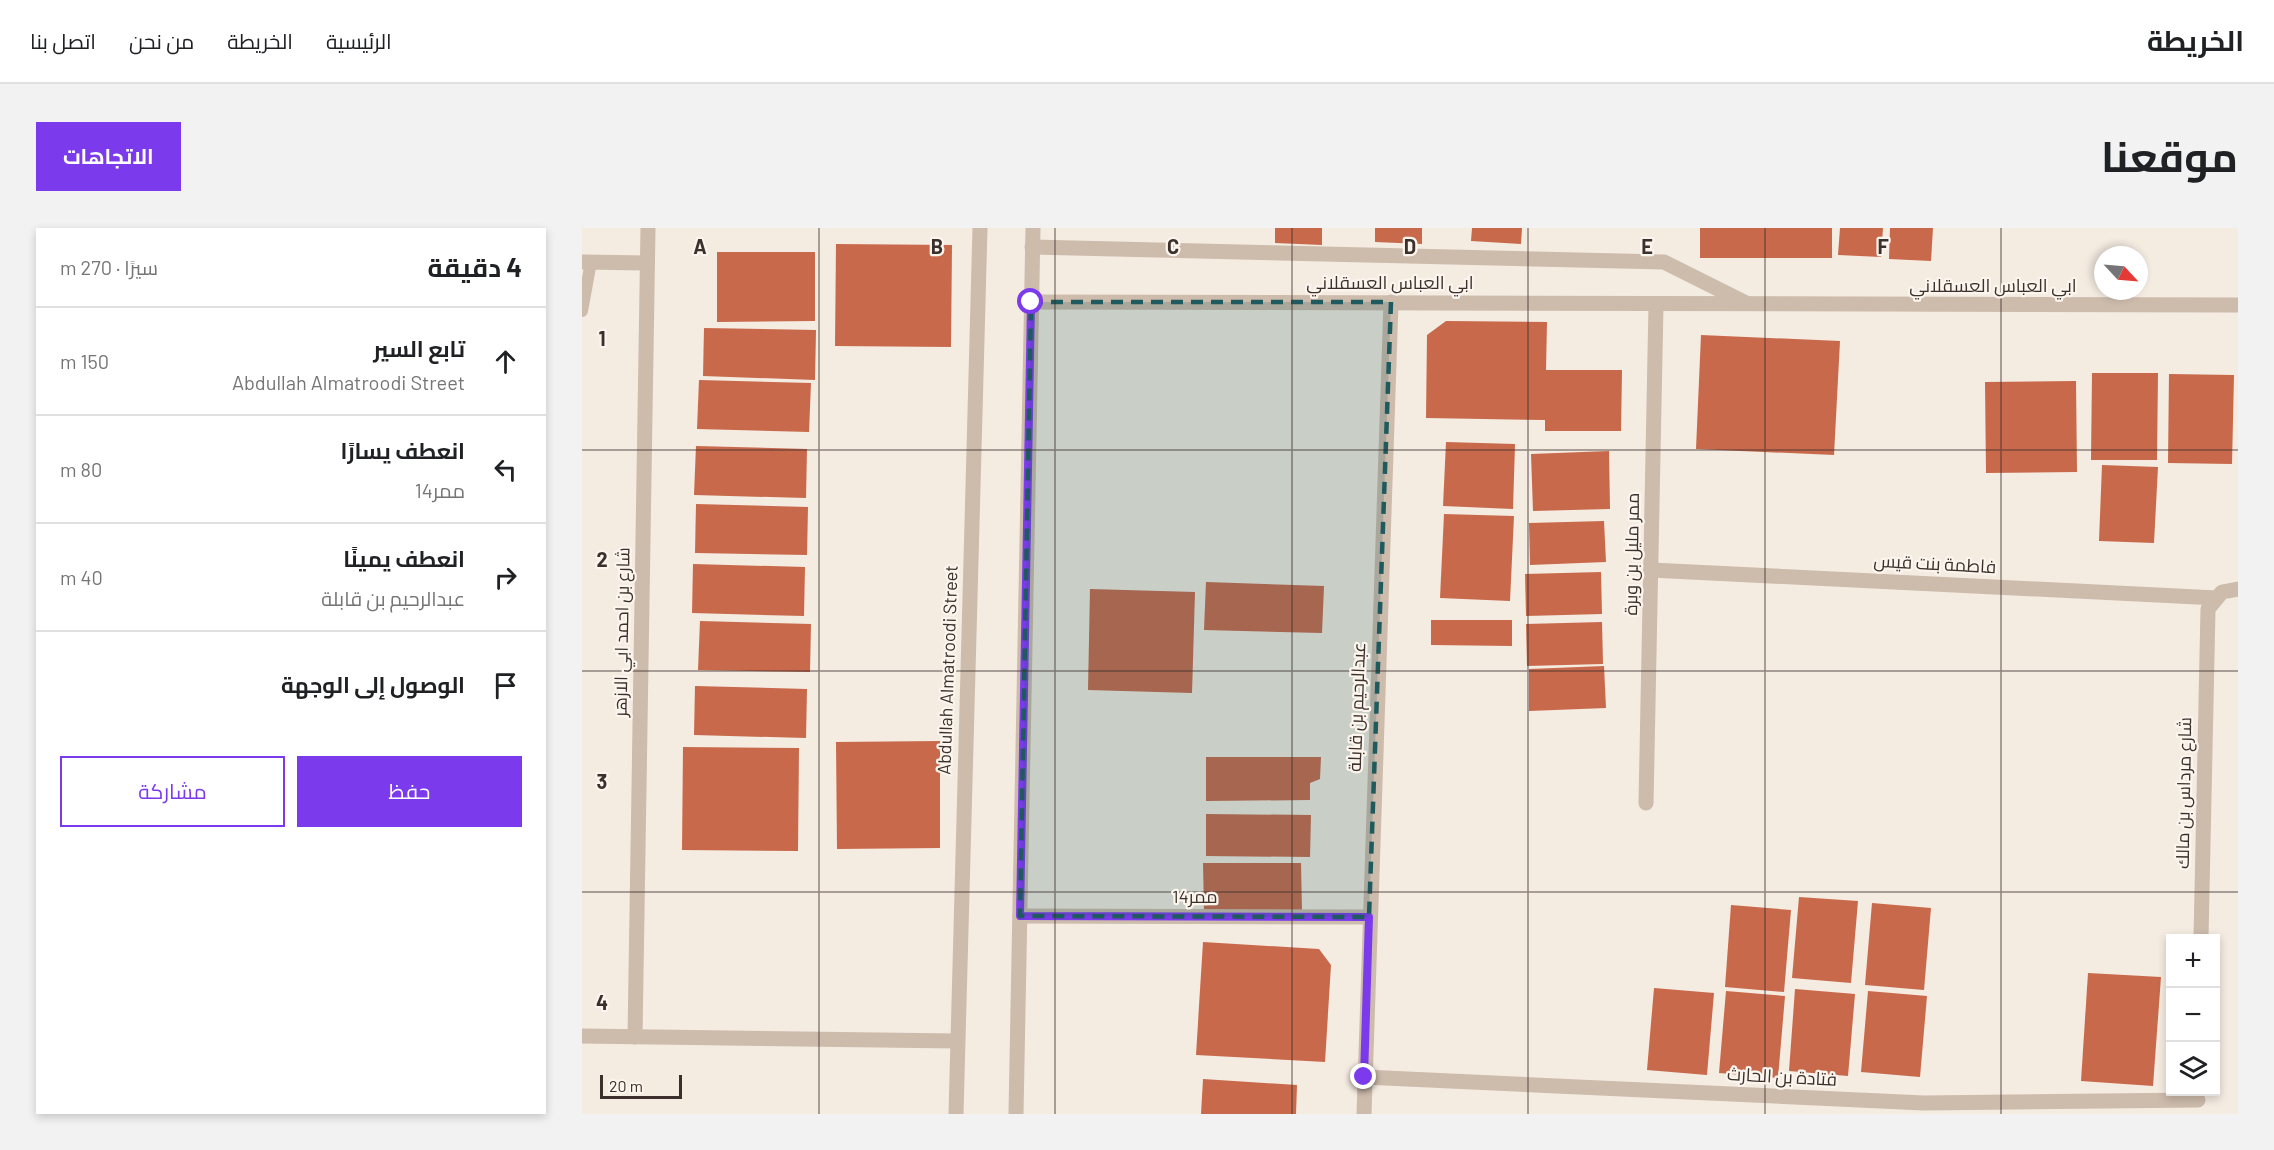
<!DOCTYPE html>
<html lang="ar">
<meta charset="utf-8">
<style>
:root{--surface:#fff;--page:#f2f2f2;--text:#202124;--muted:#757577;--line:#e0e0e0;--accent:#7c3aed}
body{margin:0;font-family:Barlow,Cairo,sans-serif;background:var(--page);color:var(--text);direction:rtl}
.controls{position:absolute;right:18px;bottom:18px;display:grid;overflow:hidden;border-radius:0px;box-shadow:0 3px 9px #0003}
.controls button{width:54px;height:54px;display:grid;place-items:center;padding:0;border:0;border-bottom:2px solid var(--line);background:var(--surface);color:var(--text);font:30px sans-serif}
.compass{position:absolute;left:1512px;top:18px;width:54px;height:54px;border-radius:50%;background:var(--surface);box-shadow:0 3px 9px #0003;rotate:116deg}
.scale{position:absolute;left:18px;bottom:15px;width:82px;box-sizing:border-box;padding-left:6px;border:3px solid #3b302b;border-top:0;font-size:16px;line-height:21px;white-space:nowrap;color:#3b302b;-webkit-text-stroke:4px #fbf5ee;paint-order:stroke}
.stop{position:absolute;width:18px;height:18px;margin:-14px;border:4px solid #7c3aed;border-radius:50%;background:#fff}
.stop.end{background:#7c3aed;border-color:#fff;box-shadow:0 2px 6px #0008}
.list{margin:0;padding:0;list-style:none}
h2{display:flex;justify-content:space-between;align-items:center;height:78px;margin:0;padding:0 24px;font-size:26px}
h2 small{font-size:20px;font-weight:400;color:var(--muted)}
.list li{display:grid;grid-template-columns:39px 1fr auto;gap:18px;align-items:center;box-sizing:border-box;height:108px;padding:0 24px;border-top:2px solid var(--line)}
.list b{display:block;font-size:22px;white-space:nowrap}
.list p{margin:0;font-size:20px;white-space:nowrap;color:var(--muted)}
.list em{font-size:20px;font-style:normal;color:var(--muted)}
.actions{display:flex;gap:12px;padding:18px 24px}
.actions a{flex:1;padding:14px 0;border:2px solid var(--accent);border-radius:0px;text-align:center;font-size:21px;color:var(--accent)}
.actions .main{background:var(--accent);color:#fff}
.icon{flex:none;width:33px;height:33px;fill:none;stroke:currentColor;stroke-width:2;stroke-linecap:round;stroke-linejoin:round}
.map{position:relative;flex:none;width:1656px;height:886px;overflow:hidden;direction:ltr;border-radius:0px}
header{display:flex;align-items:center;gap:36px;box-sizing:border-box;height:84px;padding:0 30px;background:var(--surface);border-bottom:2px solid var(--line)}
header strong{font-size:28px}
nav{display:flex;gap:33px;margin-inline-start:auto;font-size:21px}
.intro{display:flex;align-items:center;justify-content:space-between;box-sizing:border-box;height:144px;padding:0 36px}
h1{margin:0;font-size:42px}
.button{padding:15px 27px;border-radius:0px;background:var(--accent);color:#fff;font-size:21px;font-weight:700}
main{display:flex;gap:36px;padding:0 36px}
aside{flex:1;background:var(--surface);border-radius:0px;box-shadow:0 3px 9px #0003}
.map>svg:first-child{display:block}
</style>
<header>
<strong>الخريطة</strong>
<nav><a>الرئيسية</a><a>الخريطة</a><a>من نحن</a><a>اتصل بنا</a></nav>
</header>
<div class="intro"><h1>موقعنا</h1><a class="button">الاتجاهات</a></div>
<main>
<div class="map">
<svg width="1656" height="886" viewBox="0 0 1656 886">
<rect width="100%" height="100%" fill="#f4ebe1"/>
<g fill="#c8694b">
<path d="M693,0h47v17l-47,-2z"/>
<path d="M793,0h47v16l-47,-2z"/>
<path d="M890,0h50l-1,16 -50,-3z"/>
<rect x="1118" y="0" width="132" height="30"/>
<path d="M1258,0h43l-2,29 -43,-2z"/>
<path d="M1308,0h43l-2,33 -42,-2z"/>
<path d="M254,16l116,1 -1,102 -116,-1z"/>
<path d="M135,24h98v69l-98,1z"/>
<path d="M864,93l101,1 -1,48h76l-1,61h-76v-11l-119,-2 1,-83z"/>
<path d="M122,100l112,2 -1,50 -112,-4z"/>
<path d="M1119,107l139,6 -6,114 -138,-6z"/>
<path d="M1510,145h66l-1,87h-66z"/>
<path d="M1587,146l65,1 -2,89 -64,-1z"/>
<path d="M117,152l112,3 -2,49 -112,-3z"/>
<path d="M1494,153l1,91 -91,1 -1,-91z"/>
<path d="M864,214l69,2 -2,65 -70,-3z"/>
<path d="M114,218l111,3 -1,49 -112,-3z"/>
<path d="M1027,223l1,58 -77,2 -2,-57z"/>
<path d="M1520,237l56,2 -4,76 -55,-2z"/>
<path d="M114,276l112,3 -1,48 -112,-2z"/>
<path d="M862,286l70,2 -4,85 -70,-3z"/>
<path d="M1022,293l2,41 -76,3 -1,-42z"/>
<path d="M111,336l112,3 -1,49 -112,-3z"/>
<path d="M1019,344l1,42 -76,2 -1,-42z"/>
<path d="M624,354l118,4 -2,47 -118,-3z"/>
<path d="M508,361l105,3 -3,101 -104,-3z"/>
<path d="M849,392h81v26l-81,-1z"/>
<path d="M118,393l111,3 -1,48 -112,-2z"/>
<path d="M1020,394l1,42 -76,2 -1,-42z"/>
<path d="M1022,438l2,42 -77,3v-42z"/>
<path d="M113,458l112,3 -1,49 -112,-3z"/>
<path d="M358,513v107l-103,1 -1,-107z"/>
<path d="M101,519l116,1 -1,103 -116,-1z"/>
<path d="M624,529h115l-1,22 -10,4v17l-104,1z"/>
<path d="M624,586l105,1 -1,42 -104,-1z"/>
<path d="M621,635h98l1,48 -98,1z"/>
<path d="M1217,669l59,4 -7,82 -59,-5z"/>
<path d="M1290,675l59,5 -7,82 -59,-5z"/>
<path d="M1149,677l60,5 -7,82 -59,-5z"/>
<path d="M621,714l116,7 12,16 -6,97 -129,-7z"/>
<path d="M1506,745l73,4 -8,109 -72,-5z"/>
<path d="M1072,760l60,5 -7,82 -60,-5z"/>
<path d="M1213,761l60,5 -7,82 -59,-5z"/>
<path d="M1144,763l59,5 -7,82 -59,-5z"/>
<path d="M1286,763l59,5 -7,81 -59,-5z"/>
<path d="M621,851l94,6 -1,29h-95z"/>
</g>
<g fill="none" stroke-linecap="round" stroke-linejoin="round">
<path stroke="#cdbbac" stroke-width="12" d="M0,83l9,-49"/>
<g stroke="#cdbbac" stroke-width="15">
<path d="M450,19l632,15 82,41"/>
<path d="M0,34l65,1"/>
<path d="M449,74l1207,3"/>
<path d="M1069,342l566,28"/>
<path d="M1064,575l10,-498"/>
<path d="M438,688l349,1"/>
<path d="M1619,710l7,-329 14,-17 16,-3"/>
<path d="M0,808l375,5"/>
<path d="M53,809l13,-809"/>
<path d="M782,849l560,26 274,-3"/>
<path d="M782,886l27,-812"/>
</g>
<g stroke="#cdbbac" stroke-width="15">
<path d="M374,886l24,-886"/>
<path d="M434,886l17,-886"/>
</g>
</g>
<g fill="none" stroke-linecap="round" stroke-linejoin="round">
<path stroke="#7c3aed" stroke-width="8" d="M449,74l-11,614 349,1 -5,160"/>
</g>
<path fill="#1f5a5e" fill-opacity="0.2" stroke="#1f5a5e" stroke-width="4.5" stroke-dasharray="12 8" stroke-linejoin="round" d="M449,74h360l-22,615 -349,-1z"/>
<path fill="none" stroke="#3b302b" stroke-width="1.5" stroke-opacity="0.55" d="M237,0v886M473,0v886M710,0v886M946,0v886M1183,0v886M1419,0v886M0,222h1656M0,443h1656M0,664h1656"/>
<g text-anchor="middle" stroke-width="4.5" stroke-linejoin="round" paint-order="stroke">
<g font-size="18" fill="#3b302b" stroke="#fbf5ee">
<text x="808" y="61">ابي العباس العسقلاني</text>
<text x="1411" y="64">ابي العباس العسقلاني</text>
<text transform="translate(1050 326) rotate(-89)" y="6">ممر مليل بن وبرة</text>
<text transform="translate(1353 336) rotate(3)" y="6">فاطمة بنت قيس</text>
<text transform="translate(40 404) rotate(-89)" y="6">شارع بن احمد ابي الازهر</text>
<text transform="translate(366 442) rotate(-88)" y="6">Abdullah Almatroodi Street</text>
<text transform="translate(775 479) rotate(-88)" y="6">عبدالرحيم بن قابلة</text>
<text transform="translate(1602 565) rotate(-89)" y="6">شارع مرداس بن مالك</text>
<text x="613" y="675">ممر14</text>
<text transform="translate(1200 849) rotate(3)" y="6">فتادة بن الحارث</text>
</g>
</g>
<g font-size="20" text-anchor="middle" font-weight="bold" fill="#3b302b" stroke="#fbf5ee" stroke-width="4.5" stroke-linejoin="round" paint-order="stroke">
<text x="118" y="26">A</text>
<text x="355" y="26">B</text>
<text x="591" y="26">C</text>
<text x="828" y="26">D</text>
<text x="1065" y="26">E</text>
<text x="1301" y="26">F</text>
<text x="20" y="118">1</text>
<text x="20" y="339">2</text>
<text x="20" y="561">3</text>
<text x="20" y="782">4</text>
</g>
</svg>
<div class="controls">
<button>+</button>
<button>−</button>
<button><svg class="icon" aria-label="layers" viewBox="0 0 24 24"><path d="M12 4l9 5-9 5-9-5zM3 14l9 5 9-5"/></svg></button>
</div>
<svg class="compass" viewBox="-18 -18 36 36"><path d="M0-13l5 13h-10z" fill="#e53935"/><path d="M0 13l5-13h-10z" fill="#757577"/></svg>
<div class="scale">20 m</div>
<div class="stop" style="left:449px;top:74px"></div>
<div class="stop end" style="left:782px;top:849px"></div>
</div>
<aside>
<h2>4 دقيقة<small>سيرًا · 270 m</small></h2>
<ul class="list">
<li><svg class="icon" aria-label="ahead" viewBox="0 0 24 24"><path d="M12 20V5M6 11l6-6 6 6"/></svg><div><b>تابع السير</b><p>Abdullah Almatroodi Street</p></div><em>150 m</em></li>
<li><svg class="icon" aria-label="left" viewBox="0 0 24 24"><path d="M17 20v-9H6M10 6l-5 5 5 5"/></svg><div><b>انعطف يسارًا</b><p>ممر14</p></div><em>80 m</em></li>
<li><svg class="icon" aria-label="right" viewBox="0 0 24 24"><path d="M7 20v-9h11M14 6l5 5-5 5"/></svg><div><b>انعطف يمينًا</b><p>عبدالرحيم بن قابلة</p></div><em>40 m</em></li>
<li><svg class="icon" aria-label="arrive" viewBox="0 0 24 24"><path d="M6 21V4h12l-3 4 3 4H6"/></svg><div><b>الوصول إلى الوجهة</b></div></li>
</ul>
<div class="actions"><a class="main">حفظ</a><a>مشاركة</a></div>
</aside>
</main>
